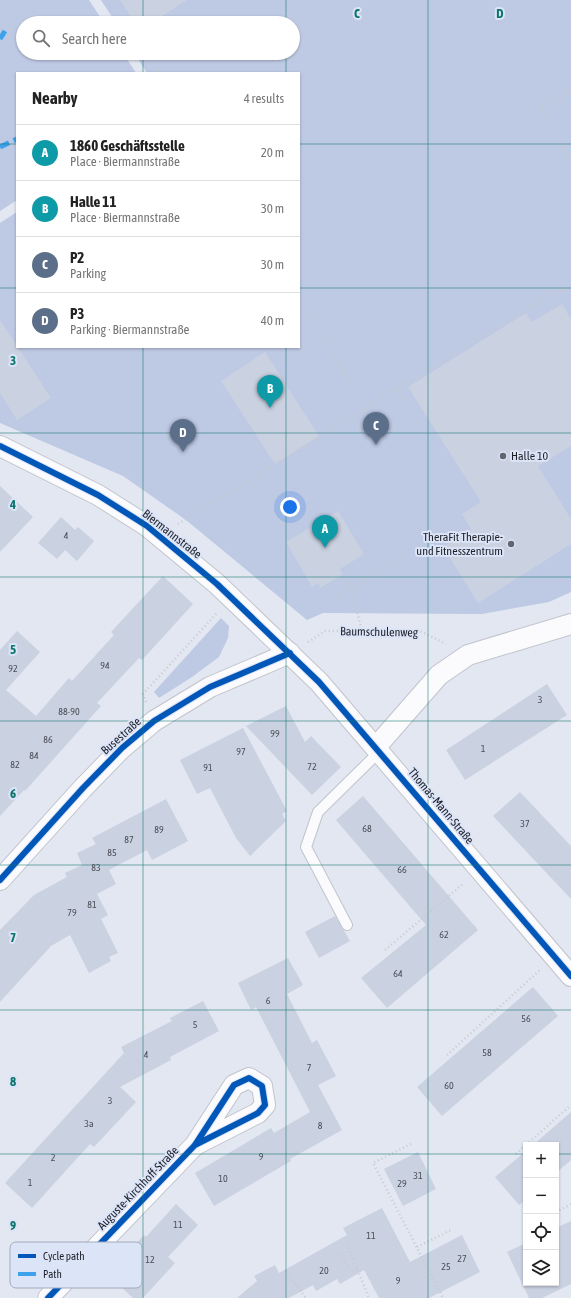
<!DOCTYPE html>
<meta charset="utf-8">
<style>
:root{--surface:#fff;--page:#f2f2f2;--text:#222;--muted:#767676;--line:#e0e0e0;--accent:#63666f}
body{margin:0;font-family:"Asap Condensed",sans-serif;background:var(--page);color:var(--text)}
.controls{position:absolute;right:12px;bottom:12px;display:grid;overflow:hidden;border-radius:0px;box-shadow:0 1px 3px #0004}
.controls button{width:36px;height:36px;display:grid;place-items:center;padding:0;border:0;border-bottom:1px solid var(--line);background:var(--surface);color:var(--text);font:20px sans-serif}
.you{position:absolute;left:290px;top:507px;width:14px;height:14px;margin:-10px;border:3px solid #fff;border-radius:50%;background:#1a73e8;box-shadow:0 0 0 6px #1a73e833}
.badge{display:grid;place-items:center;width:26px;height:26px;border-radius:50%;background:var(--accent);color:#fff;font-size:13px;font-weight:700}
.pin{position:absolute;translate:-50% -33px;filter:drop-shadow(0 1px 2px #0008)}
.pin::after{content:'';position:absolute;top:21px;width:14px;height:12px;background:inherit;clip-path:polygon(0 0,100% 0,50% 100%)}
.list{margin:0;padding:0;list-style:none}
h2{display:flex;justify-content:space-between;align-items:center;height:52px;margin:0;padding:0 16px;font-size:17px}
h2 small{font-size:13px;font-weight:400;color:var(--muted)}
.list li{display:grid;grid-template-columns:26px 1fr auto;gap:12px;align-items:center;box-sizing:border-box;height:56px;padding:0 16px;border-top:1px solid var(--line)}
.list b{display:block;font-size:15px;white-space:nowrap}
.list p{margin:0;font-size:13px;white-space:nowrap;color:var(--muted)}
.list em{font-size:13px;font-style:normal;color:var(--muted)}
.icon{flex:none;width:22px;height:22px;fill:none;stroke:currentColor;stroke-width:2;stroke-linecap:round;stroke-linejoin:round}
.map{position:relative;flex:none;width:571px;height:1298px;overflow:hidden}
.search{position:absolute;background:var(--surface);box-shadow:0 1px 3px #0004;left:16px;top:16px;width:284px;height:44px;display:flex;align-items:center;gap:10px;box-sizing:border-box;padding:0 14px;border-radius:22px;color:var(--muted);font-size:15px}
.panel{position:absolute;background:var(--surface);box-shadow:0 1px 3px #0004;left:16px;top:72px;width:284px;height:276px;border-radius:0px}
.map>svg:first-child{display:block}
</style>
<div class="map">
<svg width="571" height="1298" viewBox="0 0 571 1298">
<rect width="100%" height="100%" fill="#e2e7f2"/>
<g fill="#bec9e4">
<path d="M0,0h89l15,23h-81v30h100l13,20h-119v127l-17,11z"/>
<path d="M101,0h470v592l-22,10 -67,12 -159,-1 -16,7 -121,-100 -63,-44 -123,-53v-200l17,-11v135h282v-274h-152l-13,-20h159v-30h-177z"/>
<path d="M221,618l8,8 -1,12 -9,19 -27,20 -33,21 -5,-6z"/>
</g>
<g fill="#cad1e1">
<path d="M120,0h67l-36,23h-16z"/>
<path d="M562,304l9,15v127l-33,20 33,53v25l-93,59 -35,-56 28,-18 -9,-15 19,-12 -73,-115 118,-74 6,9z"/>
<path d="M0,320l51,78 -34,22 -17,-27z"/>
<path d="M265,352l54,84 -44,28 -54,-83z"/>
<path d="M0,486l33,31 -33,35z"/>
<path d="M338,511l26,43 -24,15 3,5 -23,14 -2,-5 -6,4 -26,-45z"/>
<path d="M61,517l14,13 3,-3 16,14 -17,20 -12,-11 -8,9 -19,-16z"/>
<path d="M163,576l30,28 -51,56 -3,-2 -42,45 4,3 -76,85 -1,-1 -24,26v-166l17,-19 23,21 -34,38 30,26 33,-38 3,3 42,-46 -3,-3z"/>
<path d="M547,684l20,31 -102,65 -19,-30z"/>
<path d="M286,706l19,36 6,-6 30,31 -29,28 -66,-69z"/>
<path d="M243,728l44,83 -5,3 4,7 -36,35 -14,-18 -26,-50 -13,6 -17,-34z"/>
<path d="M520,792l51,54v53l-78,-83z"/>
<path d="M363,796l115,134 -91,78 -26,-30 65,-53 -90,-105z"/>
<path d="M166,799l22,42 -36,19 -5,-10 -38,20 7,14 -19,10 11,21 -7,4 17,34 -9,4 2,4 -22,12 -19,-38 -19,11 -51,56v-72l34,-35 33,-18 -2,-4 17,-8 -5,-12 19,-9 -4,-6z"/>
<path d="M335,916l15,25 -31,17 -14,-26z"/>
<path d="M288,958l15,27 -16,9 25,49 5,-3 19,36 -18,9 24,45 -52,29 1,2 -77,45 -19,-33 76,-45 3,5 36,-21 -54,-105 -5,3 -13,-27z"/>
<path d="M533,987l25,29 -116,100 -25,-29z"/>
<path d="M203,1001l16,30 -49,26 1,3 -51,27 16,15 -42,45 -4,-3 -58,64 -27,-25 119,-130 -3,-6 51,-26 -2,-3z"/>
<path d="M571,1112v48l-15,13v-28h-23z"/>
<path d="M526,1151v48l-7,6 -24,-28z"/>
<path d="M418,1152l18,37 -33,17 -19,-37z"/>
<path d="M176,1204l22,21 -30,32 7,6 -32,35h-10l-25,-23 36,-40 2,2z"/>
<path d="M382,1208l28,54 52,-27 18,37 -51,26h-50l-15,-28 -24,14 -3,-5 -21,12 -3,-6 -24,13h-52l20,-17 -3,-5 21,-11 4,8 68,-38 -4,-7z"/>
<path d="M571,1221v63l-29,14h-13l-22,-46 19,-9v40h30v-55z"/>
</g>
<g fill="none" stroke-linecap="round" stroke-linejoin="round">
<defs>
<path id="lane" d="M347,925l-41,-78 12,-35 62,-61"/>
<g id="street">
<path d="M0,446l98,49 49,31 70,58 102,98 252,294"/>
<path d="M376,747l63,-72 29,-20 103,-31"/>
<path d="M0,880l83,-92 39,-40 32,-27 56,-34 80,-34"/>
<path d="M48,1298l147,-153 39,-60 15,-7 13,8 3,19 -7,8 -63,32"/>
</g>
</defs>
<use href="#lane" stroke="#c0c4cc" stroke-width="12"/>
<use href="#street" stroke="#c0c4cc" stroke-width="22"/>
<g stroke="#c8cacd" stroke-width="2.5" stroke-dasharray="1 3" stroke-linecap="butt">
<path d="M147,53l13,20"/>
<path d="M571,90l-31,18 31,52"/>
<path d="M299,299l41,67 25,44"/>
<path d="M399,388l11,20"/>
<path d="M178,524l378,-233 8,-1 7,-3"/>
<path d="M343,576l8,12 11,43"/>
<path d="M325,604l81,-50"/>
<path d="M308,642l17,-11h95l26,13"/>
<path d="M146,702l-3,-8 74,-81"/>
<path d="M385,950l79,-67"/>
<path d="M447,1055l93,-85"/>
<path d="M411,1144l-38,19 70,135"/>
<path d="M526,1145l45,-40"/>
<path d="M516,1154l10,-9"/>
<path d="M556,1212l15,-8"/>
<path d="M347,1244l22,54"/>
<path d="M417,1247l34,-17"/>
<path d="M341,1255l10,16 6,-3"/>
<path d="M285,1271l21,27"/>
</g>
<use href="#lane" stroke="#fbfbfd" stroke-width="10"/>
<use href="#street" stroke="#fbfbfd" stroke-width="20"/>
<g stroke="#3da2eb" stroke-width="5" stroke-dasharray="10 5" stroke-linecap="butt">
<path d="M0,39l5,-8"/>
<path d="M0,147l17,-8"/>
</g>
<defs>
<g id="cycleway">
<path d="M0,446l98,49 49,31 70,58 102,98 252,294"/>
<path d="M0,880l83,-92 39,-40 32,-27 56,-34 80,-34"/>
<path d="M48,1298l147,-153 39,-60 15,-7 13,8 3,19 -7,8 -63,32"/>
</g>
</defs>
<use href="#cycleway" stroke="#dce4f8" stroke-width="8"/>
<use href="#cycleway" stroke="#0057b8" stroke-width="6"/>
</g>
<path fill="none" stroke="#0f766e" stroke-width="1" stroke-opacity="0.55" d="M143,0v23M286,0v23M428,0v1298M143,53v20M286,53v20M0,144h17M299,144h272M0,288h17M299,288h272M143,347v951M286,347v951M0,433h571M0,577h571M0,721h571M0,865h571M0,1010h571M0,1154h526M556,1154h15"/>
<g fill="#63666f" stroke="#dce4f8" stroke-width="1.5">
<circle cx="503" cy="456" r="4"/>
<circle cx="511" cy="544" r="4"/>
</g>
<g text-anchor="middle" stroke-width="4" stroke-linejoin="round" paint-order="stroke">
<g font-size="10" fill="#4b4f58">
<text x="66" y="539">4</text>
<text x="105" y="669">94</text>
<text x="13" y="672">92</text>
<text x="540" y="703">3</text>
<text x="69" y="715">88-90</text>
<text x="275" y="737">99</text>
<text x="48" y="743">86</text>
<text x="483" y="752">1</text>
<text x="241" y="755">97</text>
<text x="34" y="759">84</text>
<text x="15" y="768">82</text>
<text x="312" y="770">72</text>
<text x="208" y="771">91</text>
<text x="525" y="827">37</text>
<text x="367" y="832">68</text>
<text x="159" y="833">89</text>
<text x="129" y="843">87</text>
<text x="112" y="856">85</text>
<text x="96" y="871">83</text>
<text x="402" y="873">66</text>
<text x="92" y="908">81</text>
<text x="72" y="916">79</text>
<text x="444" y="938">62</text>
<text x="398" y="977">64</text>
<text x="268" y="1004">6</text>
<text x="526" y="1022">56</text>
<text x="195" y="1028">5</text>
<text x="487" y="1056">58</text>
<text x="146" y="1058">4</text>
<text x="309" y="1071">7</text>
<text x="449" y="1089">60</text>
<text x="110" y="1104">3</text>
<text x="89" y="1127">3a</text>
<text x="320" y="1129">8</text>
<text x="261" y="1160">9</text>
<text x="53" y="1161">2</text>
<text x="418" y="1179">31</text>
<text x="223" y="1182">10</text>
<text x="30" y="1186">1</text>
<text x="402" y="1187">29</text>
<text x="178" y="1228">11</text>
<text x="371" y="1239">11</text>
<text x="462" y="1262">27</text>
<text x="150" y="1263">12</text>
<text x="446" y="1270">25</text>
<text x="324" y="1274">20</text>
<text x="398" y="1284">9</text>
</g>
<g font-size="12" fill="#1e2128" stroke="#dce4f8" text-anchor="start">
<text x="511" y="460">Halle 10</text>
<text x="503" y="541" text-anchor="end">TheraFit Therapie-<tspan x="503" dy="14">und Fitnesszentrum</tspan></text>
</g>
<g font-size="12" fill="#1e2128" stroke="#dce4f8">
<text transform="translate(172 534) rotate(38)" y="4">Biermannstraße</text>
<text transform="translate(379 632) rotate(1)" y="4">Baumschulenweg</text>
<text transform="translate(121 736) rotate(-42)" y="4">Busestraße</text>
<text transform="translate(441 806) rotate(50)" y="4">Thomas-Mann-Straße</text>
<text transform="translate(138 1188) rotate(-46)" y="4">Auguste-Kirchhoff-Straße</text>
</g>
</g>
<rect x="10" y="1242" width="132" height="46" rx="6" fill="#dce4f8" stroke="#a3aaba" stroke-width="1"/>
<rect x="18" y="1254" width="18" height="4" fill="#0057b8"/>
<rect x="18" y="1272" width="18" height="4" fill="#3da2eb"/>
<g font-size="11" fill="#1e2128">
<text x="43" y="1260">Cycle path</text>
<text x="43" y="1278">Path</text>
</g>
<g font-size="13" text-anchor="middle" font-weight="bold" fill="#0f766e" stroke="#dce4f8" stroke-width="4" stroke-linejoin="round" paint-order="stroke">
<text x="357" y="18">C</text>
<text x="500" y="18">D</text>
<text x="13" y="365">3</text>
<text x="13" y="509">4</text>
<text x="13" y="654">5</text>
<text x="13" y="798">6</text>
<text x="13" y="942">7</text>
<text x="13" y="1086">8</text>
<text x="13" y="1230">9</text>
</g>
</svg>
<div class="controls">
<button>+</button>
<button>−</button>
<button><svg class="icon" aria-label="locate" viewBox="0 0 24 24"><circle cx="12" cy="12" r="6"/><path d="M12 2v4M12 18v4M2 12h4M18 12h4"/></svg></button>
<button><svg class="icon" aria-label="layers" viewBox="0 0 24 24"><path d="M12 4l9 5-9 5-9-5zM3 14l9 5 9-5"/></svg></button>
</div>
<div class="you"></div>
<div class="pin badge" style="left:325px;top:548px;background:#0f9aa8">A</div>
<div class="pin badge" style="left:270px;top:408px;background:#0f9aa8">B</div>
<div class="pin badge" style="left:376px;top:445px;background:#5c6f8a">C</div>
<div class="pin badge" style="left:183px;top:452px;background:#5c6f8a">D</div>
<div class="search"><svg class="icon" aria-label="search" viewBox="0 0 24 24"><circle cx="10" cy="10" r="6"/><path d="M15 15l6 6"/></svg>Search here</div>
<section class="panel">
<h2>Nearby<small>4 results</small></h2>
<ul class="list">
<li><span class="badge" style="background:#0f9aa8">A</span><div><b>1860 Geschäftsstelle</b><p>Place · Biermannstraße</p></div><em>20 m</em></li>
<li><span class="badge" style="background:#0f9aa8">B</span><div><b>Halle 11</b><p>Place · Biermannstraße</p></div><em>30 m</em></li>
<li><span class="badge" style="background:#5c6f8a">C</span><div><b>P2</b><p>Parking</p></div><em>30 m</em></li>
<li><span class="badge" style="background:#5c6f8a">D</span><div><b>P3</b><p>Parking · Biermannstraße</p></div><em>40 m</em></li>
</ul>
</section>
</div>
